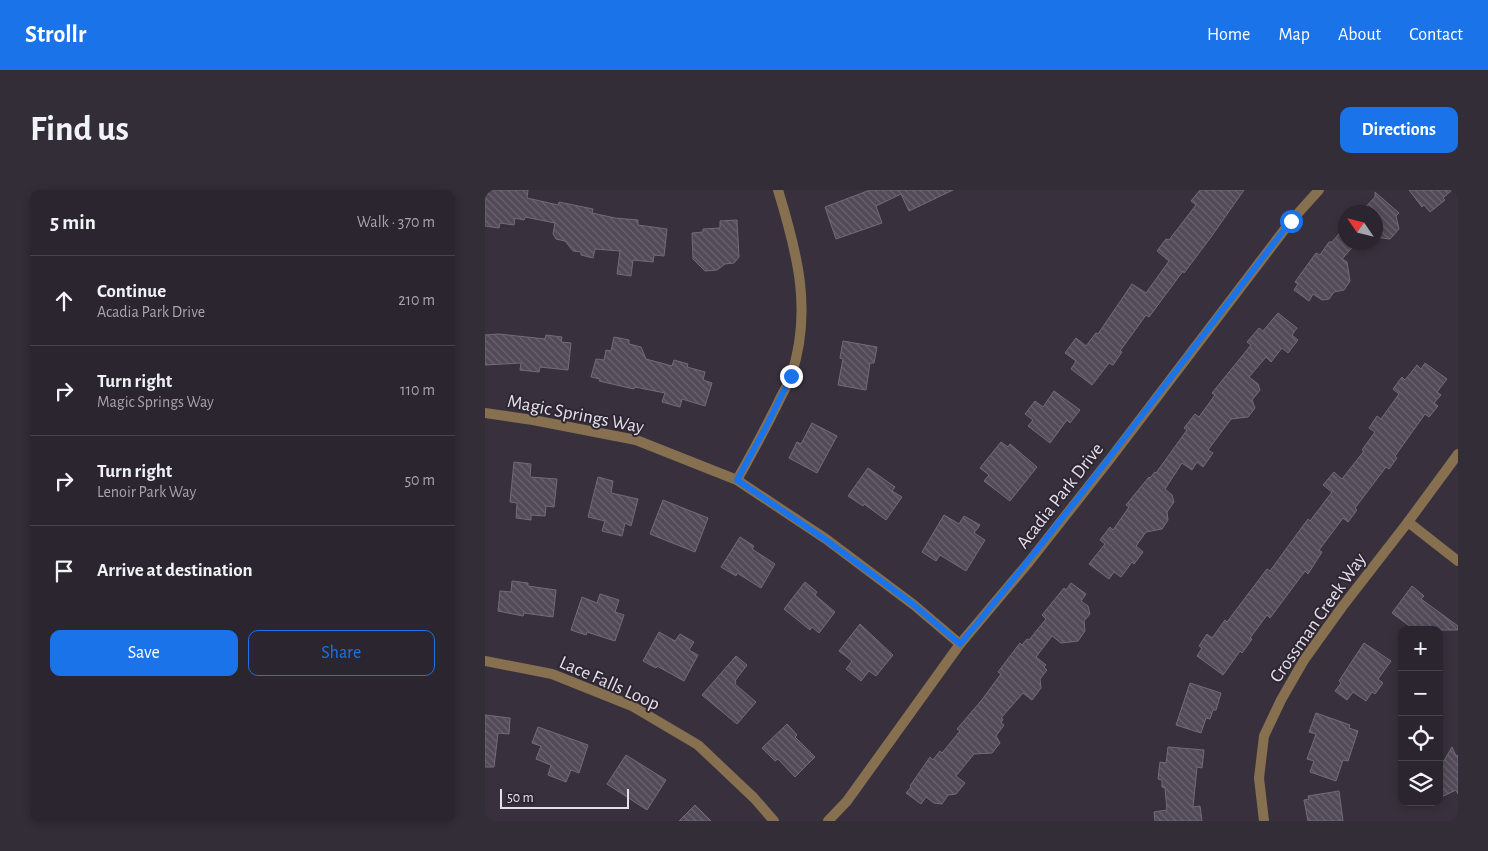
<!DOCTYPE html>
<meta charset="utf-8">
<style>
:root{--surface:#2a252e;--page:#322d36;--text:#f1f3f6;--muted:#a5a5aa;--line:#46424a;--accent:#1a73e8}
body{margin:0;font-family:"Alegreya Sans",sans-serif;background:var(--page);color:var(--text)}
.controls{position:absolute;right:15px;bottom:15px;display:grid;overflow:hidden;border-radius:10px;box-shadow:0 2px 8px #0003}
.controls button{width:45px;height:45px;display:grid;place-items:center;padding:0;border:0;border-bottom:1px solid var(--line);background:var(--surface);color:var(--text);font:25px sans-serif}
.compass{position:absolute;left:853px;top:15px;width:45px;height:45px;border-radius:50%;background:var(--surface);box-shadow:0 2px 8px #0003;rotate:305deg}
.scale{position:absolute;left:15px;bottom:12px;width:129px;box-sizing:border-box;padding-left:5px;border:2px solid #e5e0e8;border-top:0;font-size:14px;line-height:18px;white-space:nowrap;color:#e5e0e8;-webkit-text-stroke:4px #2e2733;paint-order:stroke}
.stop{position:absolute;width:15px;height:15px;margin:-11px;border:4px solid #1a73e8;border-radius:50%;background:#fff}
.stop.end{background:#1a73e8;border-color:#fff;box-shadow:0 1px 5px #0008}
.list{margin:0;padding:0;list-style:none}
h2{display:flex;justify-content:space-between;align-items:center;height:65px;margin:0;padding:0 20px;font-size:21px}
h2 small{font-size:16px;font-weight:400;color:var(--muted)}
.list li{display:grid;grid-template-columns:32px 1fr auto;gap:15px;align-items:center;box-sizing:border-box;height:90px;padding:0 20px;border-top:1px solid var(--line)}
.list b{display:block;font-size:19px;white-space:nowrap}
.list p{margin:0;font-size:16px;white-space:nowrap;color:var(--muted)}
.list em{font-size:16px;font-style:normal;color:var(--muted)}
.actions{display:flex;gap:10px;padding:15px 20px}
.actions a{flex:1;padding:11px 0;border:1px solid var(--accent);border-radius:10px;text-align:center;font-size:18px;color:var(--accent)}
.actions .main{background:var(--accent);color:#fff}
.icon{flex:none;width:28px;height:28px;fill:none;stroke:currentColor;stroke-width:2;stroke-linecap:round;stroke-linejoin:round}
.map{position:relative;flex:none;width:973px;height:631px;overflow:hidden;border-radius:10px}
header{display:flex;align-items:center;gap:30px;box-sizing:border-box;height:70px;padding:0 25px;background:var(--accent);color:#fff}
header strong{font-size:24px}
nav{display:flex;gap:28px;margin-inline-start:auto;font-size:18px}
.intro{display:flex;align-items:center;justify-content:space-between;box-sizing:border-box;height:120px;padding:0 30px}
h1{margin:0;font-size:35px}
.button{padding:12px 22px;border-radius:10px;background:var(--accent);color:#fff;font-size:18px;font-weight:700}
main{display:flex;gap:30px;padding:0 30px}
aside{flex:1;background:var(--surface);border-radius:10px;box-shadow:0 2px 8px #0003}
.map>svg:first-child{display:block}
</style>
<header>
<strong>Strollr</strong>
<nav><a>Home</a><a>Map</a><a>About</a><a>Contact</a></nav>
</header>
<div class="intro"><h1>Find us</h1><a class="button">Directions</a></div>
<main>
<aside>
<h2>5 min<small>Walk · 370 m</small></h2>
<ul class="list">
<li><svg class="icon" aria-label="ahead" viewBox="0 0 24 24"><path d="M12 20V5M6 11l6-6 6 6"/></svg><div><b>Continue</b><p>Acadia Park Drive</p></div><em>210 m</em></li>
<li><svg class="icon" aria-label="right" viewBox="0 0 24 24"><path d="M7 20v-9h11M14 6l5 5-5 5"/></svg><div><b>Turn right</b><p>Magic Springs Way</p></div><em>110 m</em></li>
<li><svg class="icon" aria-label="right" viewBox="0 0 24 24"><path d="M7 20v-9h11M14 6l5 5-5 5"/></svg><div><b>Turn right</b><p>Lenoir Park Way</p></div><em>50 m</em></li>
<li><svg class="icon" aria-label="arrive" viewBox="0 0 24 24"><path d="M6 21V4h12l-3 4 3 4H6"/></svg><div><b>Arrive at destination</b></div></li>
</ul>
<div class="actions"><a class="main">Save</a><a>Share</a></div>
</aside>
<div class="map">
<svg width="973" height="631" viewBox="0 0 973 631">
<defs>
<pattern id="building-back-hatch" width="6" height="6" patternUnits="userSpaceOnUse" patternTransform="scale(1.25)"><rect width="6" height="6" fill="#524a58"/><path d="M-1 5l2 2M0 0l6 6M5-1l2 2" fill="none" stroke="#6b6470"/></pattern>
</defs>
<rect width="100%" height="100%" fill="#38313d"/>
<g fill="url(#building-back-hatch)" stroke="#736b79">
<path d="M0,0h43l-1,8 31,7 1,-3 34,7 -1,4 23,5 23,2v5l29,4 -3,27 -10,-1 -1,7 -20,-2 -2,16 -14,-2 3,-23 -25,-2 -2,9 -12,-3v-3l-8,-1 -8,-10 -9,-2 -3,-5 2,-11 -30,-6 -1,3 -9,-2 -1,7 -14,-2 -1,5 -14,-2z"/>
<path d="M385,0h83l-44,21 -8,-17 -25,12 6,17 -46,16 -11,-32z"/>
<path d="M715,0h44l-33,47 -27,36 -1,-2 -34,46 -3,-2 -26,36 2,1 -9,13 -4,-2 -17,22 -21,-16 5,-8 -11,-8 11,-15 10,8 10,-13 2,1 34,-50 14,9 23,-32 -12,-10 9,-12 3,1 27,-35 -5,-4z"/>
<path d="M924,0h43l-9,8 2,2 -15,12 -6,-7 -2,2z"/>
<path d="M890,2l24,21 -3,3 3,13 -9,10 -15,-2v-25h-14l14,-15z"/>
<path d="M252,30l2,37 -5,6 -9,1 -8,6 -12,1 -12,-12 -1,-26 11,-1v-3l17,-1v-7z"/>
<path d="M860,37v15h12l-15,17 5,3 3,19 -6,9 -10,2 -5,7 -7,1 -9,-6 -4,7 -15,-11 4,-6 -3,-2 21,-29 4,2 9,-13h3z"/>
<path d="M793,123l19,15 -5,7 6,5 -10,13 -6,-5 -11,14 -5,-5 -17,20 9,7 2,6 -8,10 3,8 -7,9 -17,2 -23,31 5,3 -10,14 -6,-5 -5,8 -10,-7 -17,26 7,6 2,7 -7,10 1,8 -6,9 -16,3 -10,14 7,6 -9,12 -2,-2 -11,15 -7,-5 -5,7 -20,-15 16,-20 -5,-4 10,-13 3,3 16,-23 -3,-2 23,-28 1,1 5,-6 1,1 31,-43 -3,-2 11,-14 4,3 16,-22 -3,-2 39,-48 -4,-3 12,-14 4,3z"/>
<path d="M14,144l46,5 1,-4 16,2 -1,5 10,1 -3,27 -28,-3 -1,5 -19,-2 1,-7 -36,2v-30z"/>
<path d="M129,147l15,3v4l12,3 5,12 26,7 2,-6 14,4 -1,3 18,5 -2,8 9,3 -7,23 -23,-7 -2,8 -18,-5 3,-9 -30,-6 -1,2 -35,-8 1,-2 -9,-2 5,-18 8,1 2,-10 5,1z"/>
<path d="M358,151l34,6 -3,16h-4l-4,27 -28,-5 5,-26 -3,-1z"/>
<path d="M940,173l22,16 -10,13 4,3 -7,8 4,3 -9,11 -4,-3 -30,42 2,2 -8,11 -3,-2 -31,41 2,2 -9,12 -5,-4 -24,32 3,2 -14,22 -3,-3 -35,47 -3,-3 -17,23 2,1 -10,14 -2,-2 -17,24 -26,-19 5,-8 -3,-2 8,-12 5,4 13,-18 2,2 40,-53 3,2 38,-52 2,2 22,-29 -9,-7 11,-13 8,7 22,-28 -2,-1 13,-18 -6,-4 8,-12 4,3 18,-25 -6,-5 9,-12 3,3 12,-15 4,4z"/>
<path d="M569,201l26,19 -10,13 -3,-3 -17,23 -22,-17 5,-6 -8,-6 10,-13 8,6z"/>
<path d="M327,233l25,13 -20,37 -28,-15 8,-16 4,2z"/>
<path d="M516,252l7,5 2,-3 27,23 -27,34 -26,-20 5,-6 -9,-7z"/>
<path d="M29,272l17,2 -1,13 27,2 -3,28 -8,-1 -1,10 -14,-1v5l-15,-2 1,-15 -7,-1z"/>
<path d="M383,278l27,19 -3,4 10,6 -16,23 -22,-16 -1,2 -15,-10z"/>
<path d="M113,287l15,4 -2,12 27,6 -7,27 -6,-3 -3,13 -20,-5 3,-10 -17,-4z"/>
<path d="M178,310l45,18 -13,34 -45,-18z"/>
<path d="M459,325l15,9 5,-8 16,9 -6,8 11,7 -19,31 -26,-16 -4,6 -14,-9z"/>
<path d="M255,347l14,9 -2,3 23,15 -14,24 -24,-15 -1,3 -15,-9z"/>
<path d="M27,391l16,2v3l28,4 -3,27 -29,-4 -1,3 -25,-5 2,-20 11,1z"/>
<path d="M320,392l12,10 -2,3 20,17 -16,21 -7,-6 -2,3 -26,-21z"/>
<path d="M586,393l15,11 -5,7 7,5 2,8 -6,7 1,10 -7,10 -17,2 -9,-7 -16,21 10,8 -2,2 3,3 -7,9 1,9 -9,12 -9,-7 -22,25 2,1 -2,4 3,2 -8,11 4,7 -8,10 -18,1 -18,22 9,7 -9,11 -8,1 -6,9 -8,-1 -8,-6 -5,7 -15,-11 5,-6 -1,-1 20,-29 3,3 7,-9 2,2 18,-22 -3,-2 24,-28 20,-27 -3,-2 22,-29 2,2 5,-6 2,1 17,-21 -4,-4 22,-27 2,2z"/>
<path d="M927,396l12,10 -3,3 37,27v4h-43l-23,-17z"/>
<path d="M115,404l19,6 -4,12 9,3 -9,26 -28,-9 -1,3 -15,-5 11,-33 15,6z"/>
<path d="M375,434l33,31 -17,21 -7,-5 -8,10 -15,-12 6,-8 -13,-10z"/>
<path d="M174,442l16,9 5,-7 14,8 -5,8 9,5 -14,26 -27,-15 -1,2 -13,-7z"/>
<path d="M879,453l27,18 -13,18 5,4 -8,11 -3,-2 -6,9 -13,-9 -6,8 -12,-9 6,-8 -2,-2z"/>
<path d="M251,466l11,9 -12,16 1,1 -1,2 21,18 -19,22 -35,-29z"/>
<path d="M705,493l31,10 -5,17h-3l-3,9 -4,-1 -5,15 -25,-8z"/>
<path d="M831,523l34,12 -1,3 9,3 -10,30 -5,-1 -7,21 -26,-9 4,-11 -7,-2 9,-25 -7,-2z"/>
<path d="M0,525l25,3 -1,16 -11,-1 -4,34h-9z"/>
<path d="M302,534l10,11 -2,2 20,20 -20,20 -17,-18 -3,2 -13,-13z"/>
<path d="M53,537l50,18 -9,28 -8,-3 -5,12 -18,-7 3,-10 -15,-6 5,-13 -9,-3z"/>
<path d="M683,557l36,3 -2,18 -5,-1 -4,40 7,-1 2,15h-47l-1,-9 13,-2 -2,-22 -3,-1v-7l-4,-1 2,-17 6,1z"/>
<path d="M967,557l4,9 2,-1v39l-2,-4 -17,8v-34l5,-3z"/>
<path d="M141,565l40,25 -19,30 -40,-26z"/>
<path d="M854,601l4,30h-35l-4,-21 5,-1 -1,-3z"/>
<path d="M210,615l16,16h-32z"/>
</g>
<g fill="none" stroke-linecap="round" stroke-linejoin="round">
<g stroke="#867050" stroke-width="10">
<path d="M0,223l48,7 103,20 101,40 89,59 88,66 46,39"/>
<path d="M252,290c14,-25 28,-51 41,-77 4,-9 10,-18 13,-27 22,-65 6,-124 -13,-186"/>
<path d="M923,332l50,39"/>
<path d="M0,471l67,13 80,32 66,39 56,53 20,23"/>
<path d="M343,631l19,-20 113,-157 69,-82 81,-103 181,-238 28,-31"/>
<path d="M779,631l-5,-43 5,-42 17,-36 23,-40 38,-53 66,-85 50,-68"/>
</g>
</g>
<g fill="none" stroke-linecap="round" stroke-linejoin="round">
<path stroke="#1a73e8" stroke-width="6" d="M306,186l-25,51 -29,53 89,60 88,65 46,39c115,-137 221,-281 331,-423"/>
</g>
<g text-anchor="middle" stroke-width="4" stroke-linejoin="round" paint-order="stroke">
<g font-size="19" fill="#e5e0e8" stroke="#2e2733">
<text transform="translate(91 223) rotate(11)" y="7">Magic Springs Way</text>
<text transform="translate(574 305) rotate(-52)" y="7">Acadia Park Drive</text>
<text transform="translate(832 427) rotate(-55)" y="7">Crossman Creek Way</text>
<text transform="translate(125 492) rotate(24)" y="7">Lace Falls Loop</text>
</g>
</g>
</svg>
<div class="controls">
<button>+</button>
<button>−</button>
<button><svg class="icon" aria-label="locate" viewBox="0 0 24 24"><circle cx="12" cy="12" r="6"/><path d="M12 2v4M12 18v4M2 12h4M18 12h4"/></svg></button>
<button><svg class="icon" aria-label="layers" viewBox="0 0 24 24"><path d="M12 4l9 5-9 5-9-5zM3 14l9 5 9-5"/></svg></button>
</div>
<svg class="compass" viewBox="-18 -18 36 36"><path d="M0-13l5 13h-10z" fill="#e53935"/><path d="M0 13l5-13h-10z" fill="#a5a5aa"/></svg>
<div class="scale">50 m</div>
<div class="stop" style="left:806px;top:31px"></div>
<div class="stop end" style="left:306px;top:186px"></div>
</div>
</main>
